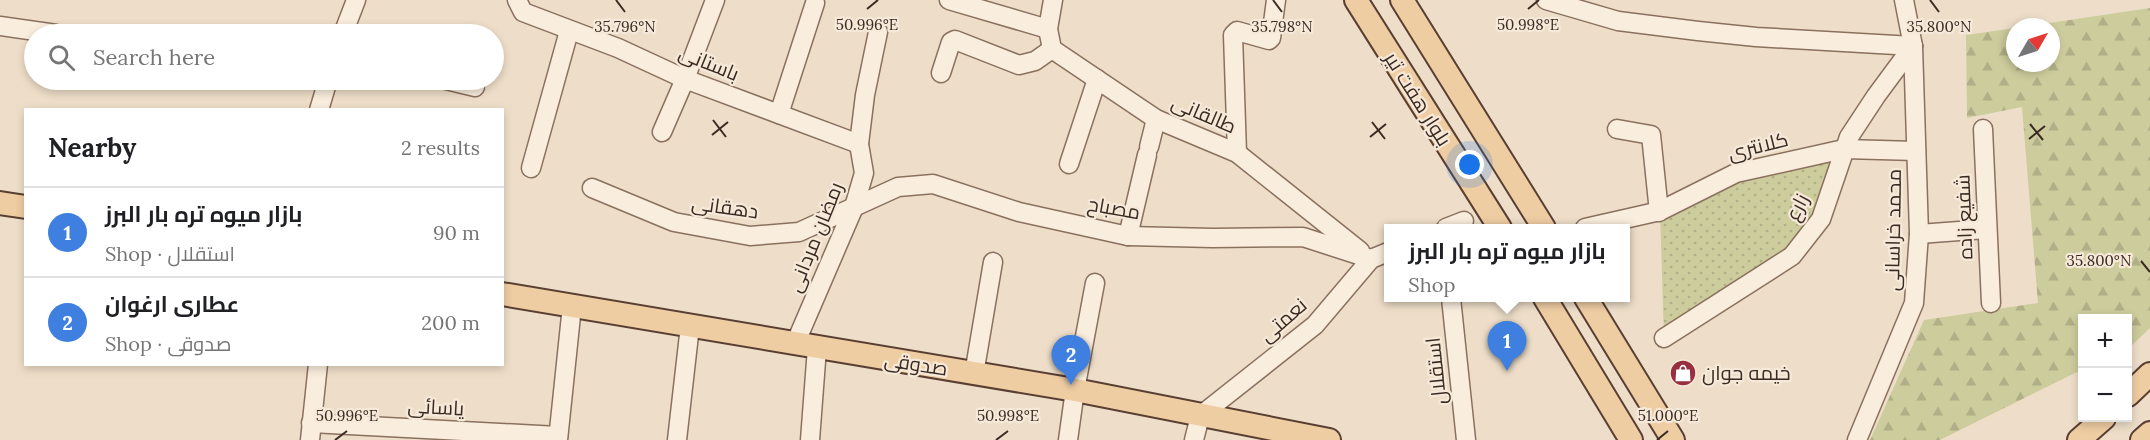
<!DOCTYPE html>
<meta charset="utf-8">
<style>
:root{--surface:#fff;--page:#f6f6f6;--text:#202124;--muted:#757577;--line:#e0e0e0;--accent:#d93025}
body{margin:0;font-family:Lora,Cairo,serif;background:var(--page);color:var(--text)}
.controls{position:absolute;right:18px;bottom:18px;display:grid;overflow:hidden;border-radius:0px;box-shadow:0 3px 9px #0003}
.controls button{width:54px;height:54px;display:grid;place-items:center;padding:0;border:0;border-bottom:2px solid var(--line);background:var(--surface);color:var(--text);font:30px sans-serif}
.compass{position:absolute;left:2006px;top:18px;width:54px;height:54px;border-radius:50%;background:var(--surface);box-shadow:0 3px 9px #0003;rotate:51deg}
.you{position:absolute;left:1470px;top:165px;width:21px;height:21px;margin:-15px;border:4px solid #fff;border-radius:50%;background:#1a73e8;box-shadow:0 0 0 9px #1a73e833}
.badge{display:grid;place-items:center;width:39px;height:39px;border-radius:50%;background:var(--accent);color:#fff;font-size:20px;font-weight:700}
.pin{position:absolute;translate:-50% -50px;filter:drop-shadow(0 2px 3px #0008)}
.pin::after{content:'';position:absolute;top:32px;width:21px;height:18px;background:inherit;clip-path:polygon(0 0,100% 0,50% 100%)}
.popup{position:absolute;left:1384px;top:224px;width:246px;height:78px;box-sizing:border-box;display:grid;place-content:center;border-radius:0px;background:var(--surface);filter:drop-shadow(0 2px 4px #0005);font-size:20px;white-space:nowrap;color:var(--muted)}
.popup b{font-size:22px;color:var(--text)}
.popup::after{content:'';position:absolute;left:50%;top:100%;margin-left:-12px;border:12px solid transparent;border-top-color:var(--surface)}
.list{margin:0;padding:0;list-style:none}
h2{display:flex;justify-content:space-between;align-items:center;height:78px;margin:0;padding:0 24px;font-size:26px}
h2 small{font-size:20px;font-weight:400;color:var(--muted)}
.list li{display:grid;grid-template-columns:39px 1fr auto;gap:18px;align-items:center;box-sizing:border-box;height:90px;padding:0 24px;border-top:2px solid var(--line)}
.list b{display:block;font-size:22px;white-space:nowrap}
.list p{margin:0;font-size:20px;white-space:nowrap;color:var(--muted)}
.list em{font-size:20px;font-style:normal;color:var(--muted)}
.icon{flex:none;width:33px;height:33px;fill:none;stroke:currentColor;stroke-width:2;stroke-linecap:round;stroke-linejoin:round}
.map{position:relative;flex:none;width:2150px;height:440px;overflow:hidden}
.search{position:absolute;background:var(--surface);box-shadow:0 3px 9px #0003;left:24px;top:24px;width:480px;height:66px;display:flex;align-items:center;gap:15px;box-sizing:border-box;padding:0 21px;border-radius:33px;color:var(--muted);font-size:22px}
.panel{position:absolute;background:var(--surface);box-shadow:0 3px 9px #0003;left:24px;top:108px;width:480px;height:258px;border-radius:0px}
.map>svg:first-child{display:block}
</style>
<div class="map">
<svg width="2150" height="440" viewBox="0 0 2150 440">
<defs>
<pattern id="forest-firs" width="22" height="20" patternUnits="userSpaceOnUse" patternTransform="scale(1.5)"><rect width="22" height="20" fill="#cccc9d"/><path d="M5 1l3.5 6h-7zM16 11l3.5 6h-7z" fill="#b0af87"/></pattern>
<pattern id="park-dots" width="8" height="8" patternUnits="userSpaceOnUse" patternTransform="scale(1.5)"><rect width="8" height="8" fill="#cccc9d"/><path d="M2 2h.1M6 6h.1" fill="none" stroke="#b0af87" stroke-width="1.8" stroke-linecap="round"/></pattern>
</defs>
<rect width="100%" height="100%" fill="#eedec9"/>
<path fill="url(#forest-firs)" d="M2150,8v320l-22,21v-31h-46v59l-5,-5 -137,68h-70l54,-120 114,-17 -16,-196 -55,11 -1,-83 49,-7v35h36v-36h-29z"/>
<path fill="url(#park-dots)" d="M1844,149l-23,70 -29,37 -128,82 -4,-127 76,-38z"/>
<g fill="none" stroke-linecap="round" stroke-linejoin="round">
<defs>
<g id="minor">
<path d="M517,0l6,12 95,36 67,31 174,65"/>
<path d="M949,0l99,29"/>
<path d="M1053,0l-5,29 4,20 104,70 81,34 123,98"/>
<path d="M1546,0l72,21 80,10 58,6 157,9"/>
<path d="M0,26l56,8"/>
<path d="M343,34l13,-34"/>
<path d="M941,73l10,-31 4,-2 64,25 16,-4 17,-12"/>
<path d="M446,80l29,7"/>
<path d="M319,110l9,-30"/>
<path d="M779,114l36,-111"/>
<path d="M1617,129l34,6 8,77"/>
<path d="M1983,129l8,174"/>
<path d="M662,132l23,-53 30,-79"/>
<path d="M1149,147l7,-28"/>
<path d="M1237,153l-4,-118 4,-4 32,9 2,-2 5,-38"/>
<path d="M1069,164l28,-85"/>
<path d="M531,168l38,-137"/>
<path d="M592,188l82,34 76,14 49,-4 99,-45 35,-3 86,28 109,24 85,2 90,-1 68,22"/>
<path d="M1446,228l18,-7"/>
<path d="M1585,228l75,-17 76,-38 108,-24 72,2"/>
<path d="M1919,234l67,-5"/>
<path d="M1128,236l19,-81"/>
<path d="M1451,298l15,142"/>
<path d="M1664,338l128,-82 29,-37 28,-82 27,-41 37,-50"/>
<path d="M795,344l59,-137 10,-34 -5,-29 6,-49 13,-63"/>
<path d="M974,374l19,-112"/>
<path d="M311,423l247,13"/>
<path d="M310,440l8,-76"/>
<path d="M558,440l14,-134"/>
<path d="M677,440l13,-114"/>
<path d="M810,440l7,-92"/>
<path d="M1068,440l7,-50 20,-107"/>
<path d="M1194,440l6,-24 115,-91 56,-66 17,-7"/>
<path d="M1857,440l57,-137 5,-69 -6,-188 -9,-46"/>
</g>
<g id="major">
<path d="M1356,0l144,228"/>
<path d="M1402,0l142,228"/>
<path d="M0,203l26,4"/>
<path d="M502,294l573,96 254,50"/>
<path d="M1545,298l86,142"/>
<path d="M1586,298l87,142"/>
<path d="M2128,395l22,-21"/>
<path d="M2079,440l25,-22"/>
<path d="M2142,440l8,-7"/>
</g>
</defs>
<use href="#minor" stroke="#8a705e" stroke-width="21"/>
<use href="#major" stroke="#593f32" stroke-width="26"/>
<use href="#minor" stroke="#f9eddd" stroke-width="18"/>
<use href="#major" stroke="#efcda3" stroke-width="22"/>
</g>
<path fill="none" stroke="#3b2a21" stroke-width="2" d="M616,0l9,12M1273,0l9,12M1930,0l9,12M867,9l11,-9M1528,9l11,-9M713,120l13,17M1372,122l13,17M2030,124l13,16M712,135l16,-13M1370,137l16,-13M2029,139l16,-13M2141,261l9,11M335,440l12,-9M996,440l12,-9M1657,440l11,-9"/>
<defs>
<symbol id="shop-disc" viewBox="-11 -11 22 22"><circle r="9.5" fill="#982f3e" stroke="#f6e9d9"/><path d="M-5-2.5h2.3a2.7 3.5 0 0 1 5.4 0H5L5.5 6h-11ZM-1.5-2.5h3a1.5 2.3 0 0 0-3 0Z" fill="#fff"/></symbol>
</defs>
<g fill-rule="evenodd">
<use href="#shop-disc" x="1668" y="358" width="30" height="30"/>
</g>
<g text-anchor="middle" stroke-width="4.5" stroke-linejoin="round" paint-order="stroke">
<g font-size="20" fill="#3b2a21" stroke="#f6e9d9">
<text transform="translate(709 63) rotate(22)" y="7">باستانی</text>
<text transform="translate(1418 99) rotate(58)" y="7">بلوار هفت تیر</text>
<text transform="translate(1204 114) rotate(23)" y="7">طالقانی</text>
<text transform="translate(1758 146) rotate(-14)" y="7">کلانتری</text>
<text transform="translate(725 207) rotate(8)" y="7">دهقانی</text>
<text transform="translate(1797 207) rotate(-62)" y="7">زارع</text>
<text transform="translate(1114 208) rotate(10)" y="7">مصباح</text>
<text transform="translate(1964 217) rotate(-92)" y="7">شفیع زاده</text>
<text transform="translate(1893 230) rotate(-89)" y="7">محمد خراسانی</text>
<text transform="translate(815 237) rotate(-68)" y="7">رمضان مردانی</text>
<text transform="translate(1283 320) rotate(-41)" y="7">نعمتی</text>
<text transform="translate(916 364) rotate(9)" y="7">صدوقی</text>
<text transform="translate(1436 371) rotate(-96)" y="7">استقلال</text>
<text transform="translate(436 407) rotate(3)" y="7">یاسائی</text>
</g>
<g font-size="20" fill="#3b2a21" stroke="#f6e9d9" text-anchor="start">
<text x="1702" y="380">خیمه جوان</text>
</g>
</g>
<g font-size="15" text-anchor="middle" fill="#3b2a21" stroke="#f6e9d9" stroke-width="4.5" stroke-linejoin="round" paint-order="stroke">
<text x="867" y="30">50.996°E</text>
<text x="1528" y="30">50.998°E</text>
<text x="1282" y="32">35.798°N</text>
<text x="1939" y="32">35.800°N</text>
<text x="625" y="32">35.796°N</text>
<text x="2099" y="266">35.800°N</text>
<text x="347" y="421">50.996°E</text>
<text x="1008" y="421">50.998°E</text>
<text x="1668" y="421">51.000°E</text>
</g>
</svg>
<div class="controls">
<button>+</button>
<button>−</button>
</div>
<svg class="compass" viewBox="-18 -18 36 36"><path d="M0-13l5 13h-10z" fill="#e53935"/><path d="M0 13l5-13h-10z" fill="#757577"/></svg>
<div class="you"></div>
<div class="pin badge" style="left:1507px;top:371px;background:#3f7fe0">1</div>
<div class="popup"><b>بازار میوه تره بار البرز</b>Shop</div>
<div class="pin badge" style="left:1071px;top:385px;background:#3f7fe0">2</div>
<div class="search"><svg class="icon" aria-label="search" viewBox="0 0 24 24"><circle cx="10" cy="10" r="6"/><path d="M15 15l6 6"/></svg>Search here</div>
<section class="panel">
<h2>Nearby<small>2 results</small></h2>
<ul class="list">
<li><span class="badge" style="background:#3f7fe0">1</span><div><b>بازار میوه تره بار البرز</b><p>Shop · استقلال</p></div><em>90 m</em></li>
<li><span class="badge" style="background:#3f7fe0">2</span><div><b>عطاری ارغوان</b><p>Shop · صدوقی</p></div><em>200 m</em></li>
</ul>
</section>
</div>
